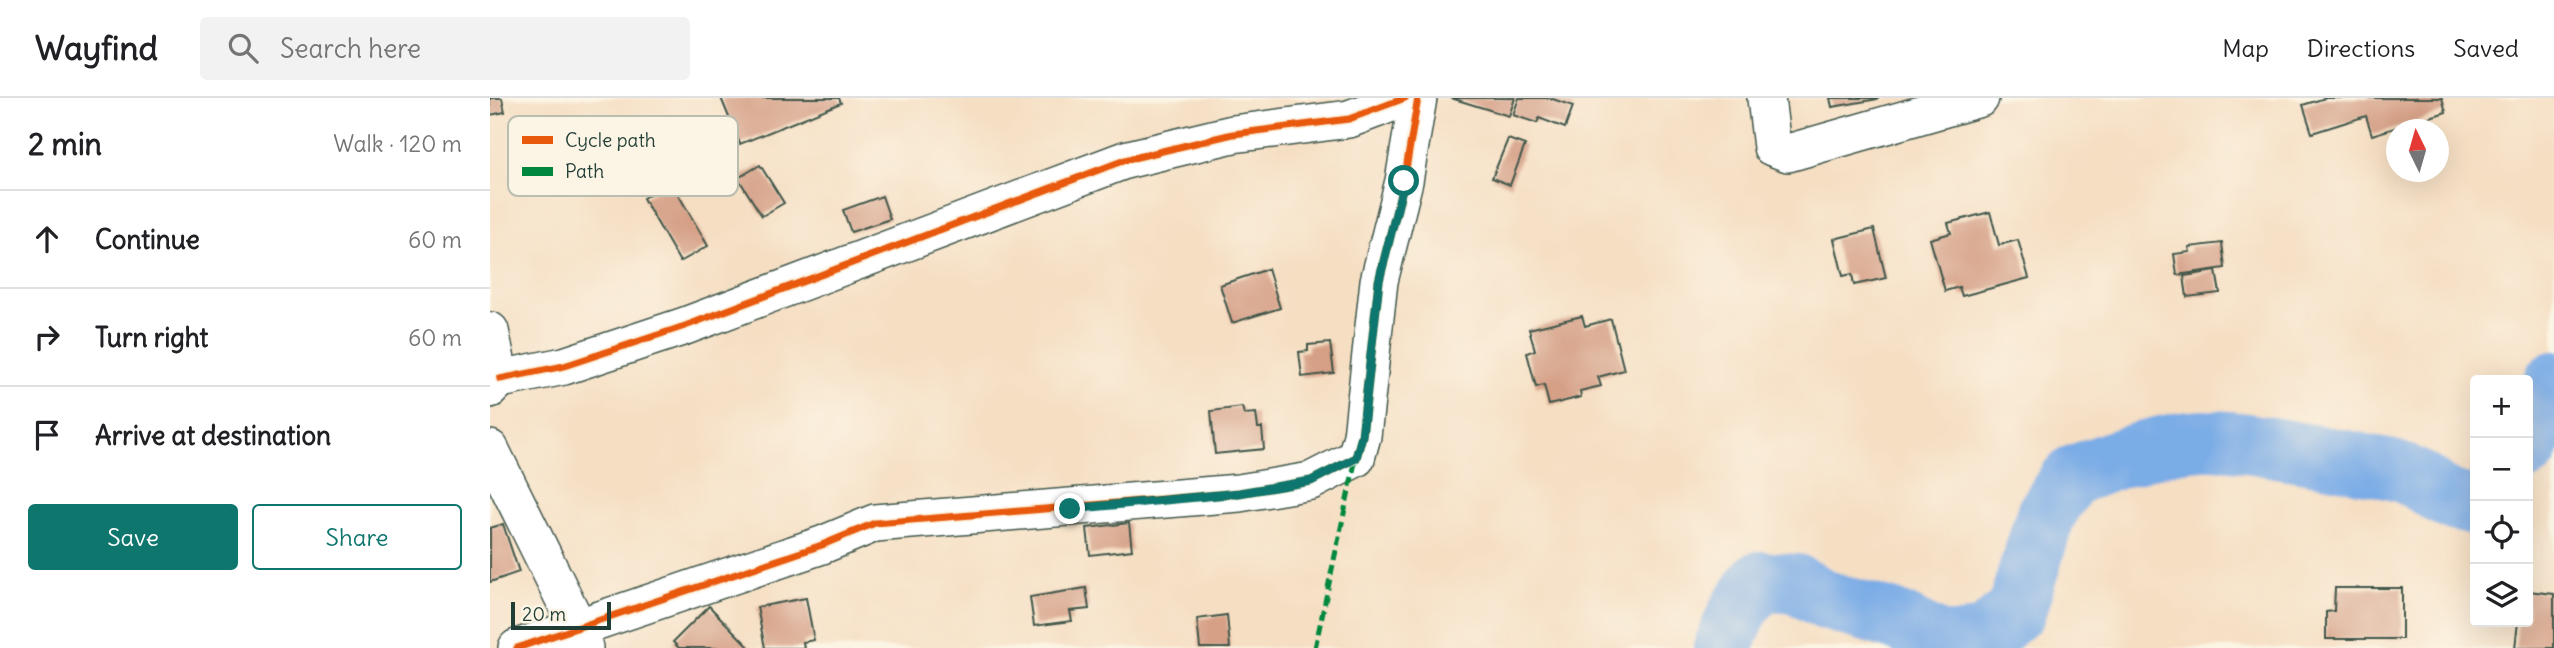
<!DOCTYPE html>
<meta charset="utf-8">
<style>
:root{--surface:#fff;--page:#f2f2f2;--text:#202124;--muted:#757577;--line:#e0e0e0;--accent:#0f766e}
body{margin:0;font-family:Delius,sans-serif;background:var(--page);color:var(--text)}
.controls{position:absolute;right:21px;bottom:21px;display:grid;overflow:hidden;border-radius:7px;box-shadow:0 7px 28px #0002}
.controls button{width:63px;height:63px;display:grid;place-items:center;padding:0;border:0;border-bottom:2px solid var(--line);background:var(--surface);color:var(--text);font:35px sans-serif}
.compass{position:absolute;left:1896px;top:21px;width:63px;height:63px;border-radius:50%;background:var(--surface);box-shadow:0 7px 28px #0002;rotate:355deg}
.scale{position:absolute;left:21px;bottom:18px;width:100px;box-sizing:border-box;padding-left:7px;border:4px solid #1f3d34;border-top:0;font-size:19px;line-height:24px;white-space:nowrap;color:#1f3d34;-webkit-text-stroke:5px #fcf5e5;paint-order:stroke}
.stop{position:absolute;width:21px;height:21px;margin:-16px;border:5px solid #0f766e;border-radius:50%;background:#fff}
.stop.end{background:#0f766e;border-color:#fff;box-shadow:0 2px 7px #0008}
.list{margin:0;padding:0;list-style:none}
h2{display:flex;justify-content:space-between;align-items:center;height:91px;margin:0;padding:0 28px;font-size:30px}
h2 small{font-size:23px;font-weight:400;color:var(--muted)}
.list li{display:grid;grid-template-columns:46px 1fr auto;gap:21px;align-items:center;box-sizing:border-box;height:98px;padding:0 28px;border-top:2px solid var(--line)}
.list b{display:block;font-size:26px;white-space:nowrap}
.list em{font-size:23px;font-style:normal;color:var(--muted)}
.actions{display:flex;gap:14px;padding:21px 28px}
.actions a{flex:1;padding:16px 0;border:2px solid var(--accent);border-radius:7px;text-align:center;font-size:24px;color:var(--accent)}
.actions .main{background:var(--accent);color:#fff}
.icon{flex:none;width:38px;height:38px;fill:none;stroke:currentColor;stroke-width:2;stroke-linecap:round;stroke-linejoin:round}
.map{position:relative;flex:none;width:2064px;height:550px;overflow:hidden}
header{display:flex;align-items:center;gap:42px;box-sizing:border-box;height:98px;padding:0 35px;background:var(--surface);border-bottom:2px solid var(--line)}
header strong{font-size:33px}
nav{display:flex;gap:38px;margin-inline-start:auto;font-size:24px}
.search{width:490px;height:63px;background:var(--page);display:flex;align-items:center;gap:18px;box-sizing:border-box;padding:0 24px;border-radius:7px;color:var(--muted);font-size:26px}
main{display:flex}
aside{flex:1;background:var(--surface)}
.map>svg:first-child{display:block}
</style>
<header>
<strong>Wayfind</strong>
<div class="search"><svg class="icon" aria-label="search" viewBox="0 0 24 24"><circle cx="10" cy="10" r="6"/><path d="M15 15l6 6"/></svg>Search here</div>
<nav><a>Map</a><a>Directions</a><a>Saved</a></nav>
</header>
<main>
<aside>
<h2>2 min<small>Walk · 120 m</small></h2>
<ul class="list">
<li><svg class="icon" aria-label="ahead" viewBox="0 0 24 24"><path d="M12 20V5M6 11l6-6 6 6"/></svg><div><b>Continue</b></div><em>60 m</em></li>
<li><svg class="icon" aria-label="right" viewBox="0 0 24 24"><path d="M7 20v-9h11M14 6l5 5-5 5"/></svg><div><b>Turn right</b></div><em>60 m</em></li>
<li><svg class="icon" aria-label="arrive" viewBox="0 0 24 24"><path d="M6 21V4h12l-3 4 3 4H6"/></svg><div><b>Arrive at destination</b></div></li>
</ul>
<div class="actions"><a class="main">Save</a><a>Share</a></div>
</aside>
<div class="map">
<svg width="2064" height="550" viewBox="0 0 2064 550">
<rect width="100%" height="100%" fill="#fcf5e5"/>
<filter id="ink" filterUnits="userSpaceOnUse"><feTurbulence type="fractalNoise" baseFrequency=".0143" numOctaves="2"/><feDisplacementMap in="SourceGraphic" scale="14" xChannelSelector="R" yChannelSelector="G"/><feConvolveMatrix kernelMatrix="1 2 1 2 8 2 1 2 1" color-interpolation-filters="sRGB"/></filter>
<filter id="wash" filterUnits="userSpaceOnUse"><feTurbulence type="fractalNoise" baseFrequency=".00686" numOctaves="4" result="noise"/><feDisplacementMap in="SourceGraphic" scale="28" xChannelSelector="R" yChannelSelector="G"/><feGaussianBlur stdDeviation="1.57" result="paint"/><feColorMatrix in="noise" values="0 0 0 0 0 0 0 0 0 0 0 0 0 0 0 0 0 1.4 0 .05"/><feComposite in="paint" operator="in"/></filter>
<g filter="url(#wash)">
<rect width="100%" height="100%" fill="#f5dec2"/>
<g fill="none" stroke-linecap="round" stroke-linejoin="round">
<g stroke="#7aace6" stroke-width="60">
<path d="M2038,352l26,-69"/>
<path d="M1233,550l15,-36 21,-31 37,3 32,17 70,20 43,22h24l23,-8 28,-24 30,-97 20,-31 10,-9c40,-14 85,-33 128,-34 30,-1 61,6 90,11 35,6 71,11 105,21 29,8 44,34 76,32"/>
</g>
</g>
<g id="blocks">
<g fill="#d6a087">
<path d="M0,0h12l3,14 -15,3z"/>
<path d="M231,0h118l2,5 -101,41z"/>
<path d="M961,0h64l-6,18z"/>
<path d="M1029,0h31l23,8 -8,22 -26,-10 -2,5 -24,-8z"/>
<path d="M1340,0h48v1l-46,8z"/>
<path d="M1835,0h117l4,14 -74,23 -6,-19 -54,17 -9,-28z"/>
<path d="M1018,41l17,6 -15,40 -18,-7z"/>
<path d="M270,67l24,38 -22,13 -24,-38z"/>
<path d="M181,84l37,64 -28,16 -37,-64z"/>
<path d="M392,98l8,23 -39,13 -8,-22z"/>
<path d="M1500,114l9,33 19,-5 11,38 -67,18 -3,-9 -14,4 -15,-52 21,-6 -3,-10z"/>
<path d="M1384,131l12,49 -32,7 -2,-11 -9,2 -9,-37z"/>
<path d="M1732,145l3,25 -48,7 -3,-21 16,-2 -1,-5z"/>
<path d="M778,171l12,39 -48,15 -12,-38z"/>
<path d="M1726,173l4,22 -33,4 -3,-21z"/>
<path d="M1092,218l3,10 26,-7 13,51 -26,7 3,9 -21,5 1,6 -32,8 -5,-20 -8,2 -9,-34 8,-3 -6,-21z"/>
<path d="M840,245l4,30 -32,4 -3,-25 9,-1v-6z"/>
<path d="M752,309l2,7 12,-1 2,15h4l2,21 -49,5 -4,-43z"/>
<path d="M639,425l3,27 -42,5 -3,-27z"/>
<path d="M13,426l16,48 -29,10v-54z"/>
<path d="M596,490l3,21 -19,2 2,10 -38,5 -4,-29z"/>
<path d="M1845,490h67v51h-76v-27l8,-1z"/>
<path d="M2038,493l26,3v54h-39l3,-26h10z"/>
<path d="M316,500l8,42 -11,2 1,6h-39l-8,-41z"/>
<path d="M219,508l41,42h-71l-6,-6z"/>
<path d="M737,517l3,33h-30l-3,-29z"/>
</g>
</g>
</g>
<g filter="url(#ink)">
<use href="#blocks" fill-opacity="0" stroke="#3f5549" stroke-width="2"/>
<g fill="none" stroke-linecap="round" stroke-linejoin="round">
<defs>
<g id="minor">
<path d="M1276,0l6,49 16,6 192,-55"/>
<path d="M0,233l10,48 -10,10"/>
<path d="M10,281l64,-13 121,-40 440,-166 108,-26 116,-15 56,-21"/>
<path d="M0,351l89,180 5,19"/>
<path d="M27,550l305,-103 53,-22 364,-30 72,-12 45,-23 6,-22 17,-155 25,-100 14,-83"/>
</g>
</defs>
<use href="#minor" stroke="#3f5549" stroke-width="40"/>
<use href="#minor" stroke="#fff" stroke-width="37"/>
<path stroke="#00873e" stroke-width="5" stroke-dasharray="10 5" stroke-linecap="butt" d="M825,550l41,-190"/>
<defs>
<g id="cycleway">
<path d="M10,281l64,-13 121,-40 440,-166 108,-26 116,-15 56,-21"/>
<path d="M27,550l305,-103 53,-22 364,-30 72,-12 45,-23 6,-22 17,-155 25,-100 14,-83"/>
</g>
</defs>
<use href="#cycleway" stroke="#fcf5e5" stroke-width="11"/>
<use href="#cycleway" stroke="#e8590c" stroke-width="7"/>
</g>
</g>
<g fill="none" stroke-linecap="round" stroke-linejoin="round" filter="url(#ink)">
<path stroke="#0f766e" stroke-width="9" d="M580,411l169,-16 72,-12 45,-23 6,-22 17,-155 25,-100"/>
</g>
<rect x="18" y="18" width="230" height="80" rx="10" fill="#fcf5e5" stroke="#babeb0" stroke-width="2"/>
<rect x="32" y="38" width="31" height="8" fill="#e8590c"/>
<rect x="32" y="69" width="31" height="9" fill="#00873e"/>
<g font-size="19" fill="#1f3d34">
<text x="75" y="49">Cycle path</text>
<text x="75" y="80">Path</text>
</g>
</svg>
<div class="controls">
<button>+</button>
<button>−</button>
<button><svg class="icon" aria-label="locate" viewBox="0 0 24 24"><circle cx="12" cy="12" r="6"/><path d="M12 2v4M12 18v4M2 12h4M18 12h4"/></svg></button>
<button><svg class="icon" aria-label="layers" viewBox="0 0 24 24"><path d="M12 4l9 5-9 5-9-5zM3 14l9 5 9-5"/></svg></button>
</div>
<svg class="compass" viewBox="-18 -18 36 36"><path d="M0-13l5 13h-10z" fill="#e53935"/><path d="M0 13l5-13h-10z" fill="#757577"/></svg>
<div class="scale">20 m</div>
<div class="stop" style="left:914px;top:83px"></div>
<div class="stop end" style="left:580px;top:411px"></div>
</div>
</main>
